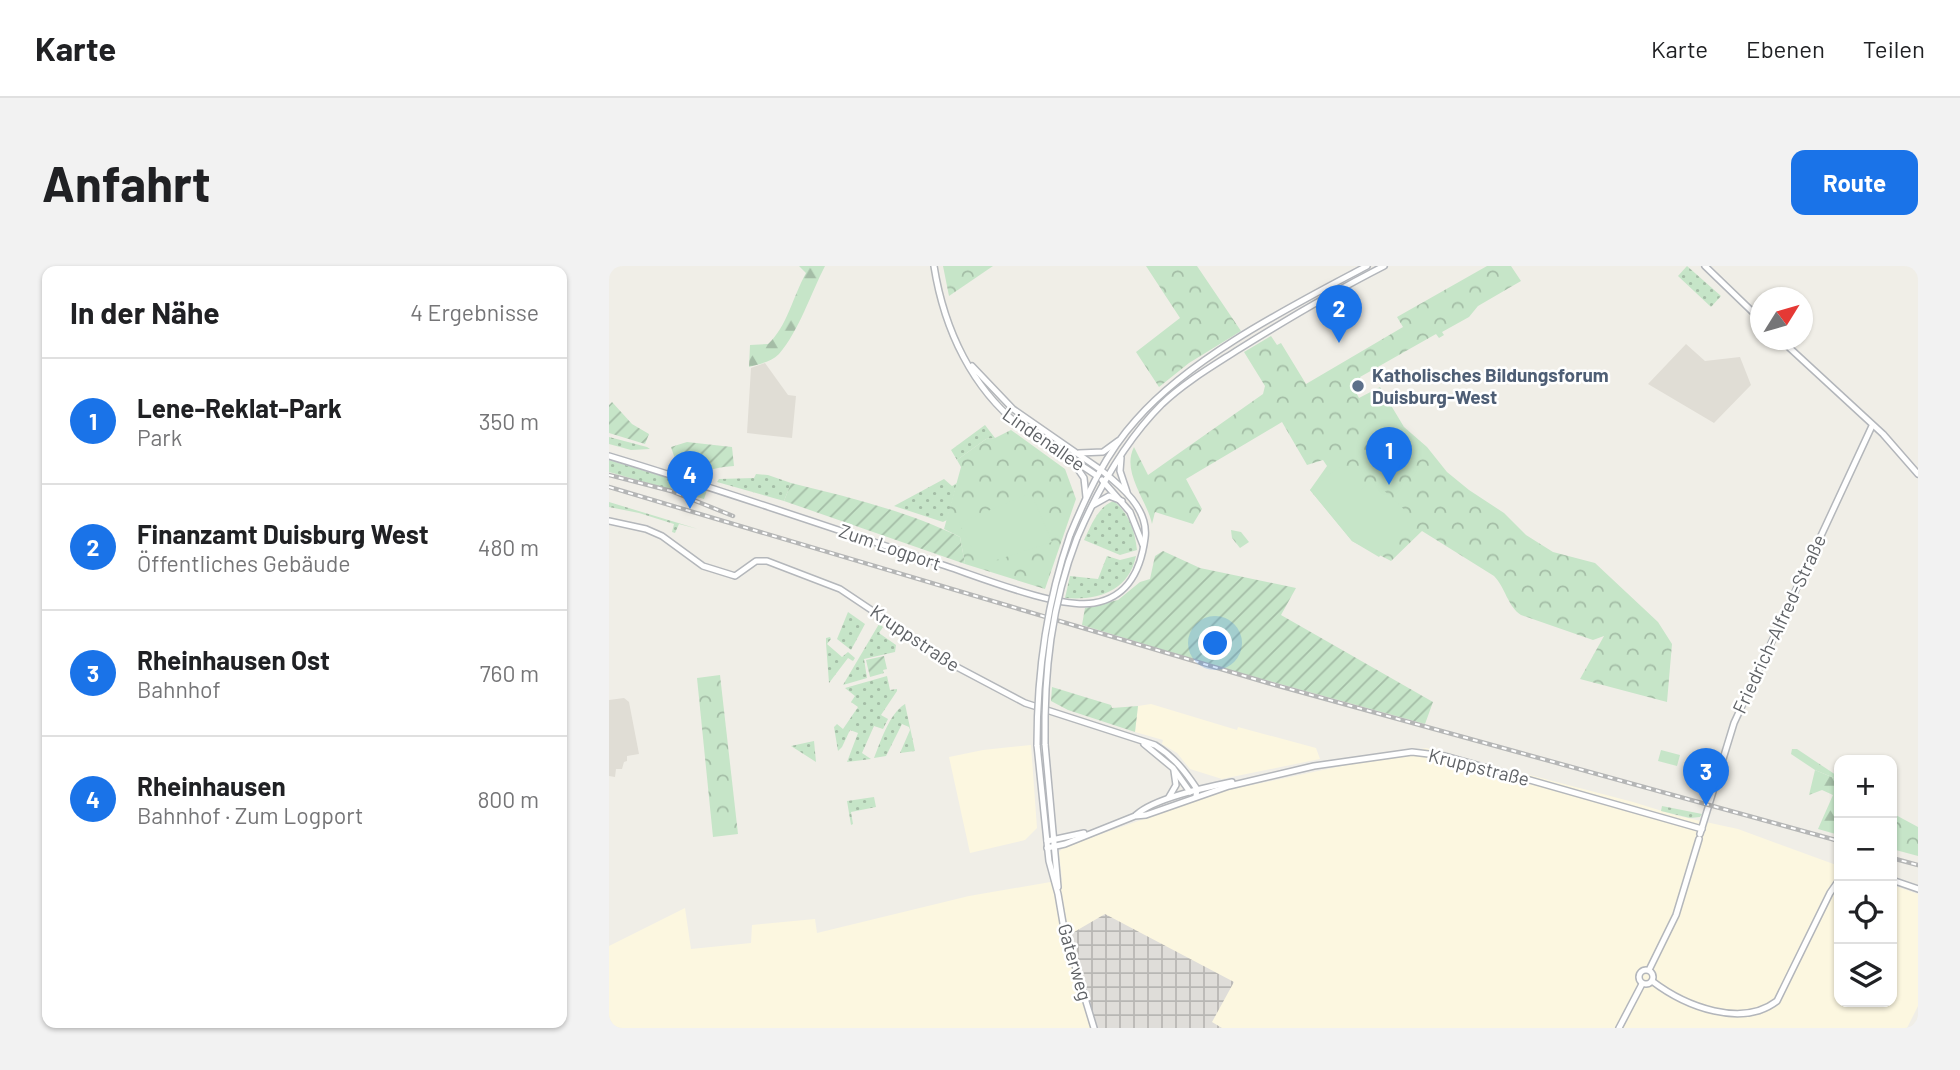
<!DOCTYPE html>
<html lang="de">
<meta charset="utf-8">
<style>
:root{--surface:#fff;--page:#f2f2f2;--text:#202124;--muted:#757577;--line:#e0e0e0;--accent:#1a73e8}
body{margin:0;font-family:Barlow,sans-serif;background:var(--page);color:var(--text)}
.controls{position:absolute;right:21px;bottom:21px;display:grid;overflow:hidden;border-radius:14px;box-shadow:0 2px 5px #0004}
.controls button{width:63px;height:63px;display:grid;place-items:center;padding:0;border:0;border-bottom:2px solid var(--line);background:var(--surface);color:var(--text);font:35px sans-serif}
.compass{position:absolute;left:1141px;top:21px;width:63px;height:63px;border-radius:50%;background:var(--surface);box-shadow:0 2px 5px #0004;rotate:53deg}
.you{position:absolute;left:607px;top:378px;width:24px;height:24px;margin:-18px;border:5px solid #fff;border-radius:50%;background:#1a73e8;box-shadow:0 0 0 10px #1a73e833}
.badge{display:grid;place-items:center;width:46px;height:46px;border-radius:50%;background:var(--accent);color:#fff;font-size:23px;font-weight:700}
.pin{position:absolute;translate:-50% -58px;filter:drop-shadow(0 2px 4px #0008)}
.pin::after{content:'';position:absolute;top:37px;width:24px;height:21px;background:inherit;clip-path:polygon(0 0,100% 0,50% 100%)}
.list{margin:0;padding:0;list-style:none}
h2{display:flex;justify-content:space-between;align-items:center;height:91px;margin:0;padding:0 28px;font-size:30px}
h2 small{font-size:23px;font-weight:400;color:var(--muted)}
.list li{display:grid;grid-template-columns:46px 1fr auto;gap:21px;align-items:center;box-sizing:border-box;height:126px;padding:0 28px;border-top:2px solid var(--line)}
.list b{display:block;font-size:26px;white-space:nowrap}
.list p{margin:0;font-size:23px;white-space:nowrap;color:var(--muted)}
.list em{font-size:23px;font-style:normal;color:var(--muted)}
.icon{flex:none;width:38px;height:38px;fill:none;stroke:currentColor;stroke-width:2;stroke-linecap:round;stroke-linejoin:round}
.map{position:relative;flex:none;width:1309px;height:762px;overflow:hidden;border-radius:14px}
header{display:flex;align-items:center;gap:42px;box-sizing:border-box;height:98px;padding:0 35px;background:var(--surface);border-bottom:2px solid var(--line)}
header strong{font-size:33px}
nav{display:flex;gap:38px;margin-inline-start:auto;font-size:24px}
.intro{display:flex;align-items:center;justify-content:space-between;box-sizing:border-box;height:168px;padding:0 42px}
h1{margin:0;font-size:49px}
.button{padding:18px 32px;border-radius:14px;background:var(--accent);color:#fff;font-size:24px;font-weight:700}
main{display:flex;gap:42px;padding:0 42px}
aside{flex:1;background:var(--surface);border-radius:14px;box-shadow:0 2px 5px #0004}
.map>svg:first-child{display:block}
</style>
<header>
<strong>Karte</strong>
<nav><a>Karte</a><a>Ebenen</a><a>Teilen</a></nav>
</header>
<div class="intro"><h1>Anfahrt</h1><a class="button">Route</a></div>
<main>
<aside>
<h2>In der Nähe<small>4 Ergebnisse</small></h2>
<ul class="list">
<li><span class="badge">1</span><div><b>Lene-Reklat-Park</b><p>Park</p></div><em>350 m</em></li>
<li><span class="badge">2</span><div><b>Finanzamt Duisburg West</b><p>Öffentliches Gebäude</p></div><em>480 m</em></li>
<li><span class="badge">3</span><div><b>Rheinhausen Ost</b><p>Bahnhof</p></div><em>760 m</em></li>
<li><span class="badge">4</span><div><b>Rheinhausen</b><p>Bahnhof · Zum Logport</p></div><em>800 m</em></li>
</ul>
</aside>
<div class="map">
<svg width="1309" height="762" viewBox="0 0 1309 762">
<defs>
<pattern id="industrial-grid" width="8" height="8" patternUnits="userSpaceOnUse" patternTransform="scale(1.75)"><rect width="8" height="8" fill="#dfddd9"/><path d="M0 4h8M4 0v8" fill="none" stroke="#b8b7b4"/></pattern>
<pattern id="grass-dots" width="8" height="8" patternUnits="userSpaceOnUse" patternTransform="scale(1.75)"><rect width="8" height="8" fill="#c6e5c8"/><path d="M2 2h.1M6 6h.1" fill="none" stroke="#a4bda6" stroke-width="1.8" stroke-linecap="round"/></pattern>
<pattern id="forest-firs" width="22" height="20" patternUnits="userSpaceOnUse" patternTransform="scale(1.75)"><rect width="22" height="20" fill="#c6e5c8"/><path d="M5 1l3.5 6h-7zM16 11l3.5 6h-7z" fill="#a4bda6"/></pattern>
<pattern id="park-crowns" width="20" height="18" patternUnits="userSpaceOnUse" patternTransform="scale(1.75)"><rect width="20" height="18" fill="#c6e5c8"/><path d="M2 6a3 3 0 1 1 6 0M12 15a3 3 0 1 1 6 0" fill="none" stroke="#a4bda6"/></pattern>
<pattern id="garden-furrows" width="10" height="10" patternUnits="userSpaceOnUse" patternTransform="scale(1.75)"><rect width="10" height="10" fill="#c6e5c8"/><path d="M-1 1l2-2M0 10L10 0M9 11l2-2" fill="none" stroke="#a4bda6"/></pattern>
</defs>
<rect width="100%" height="100%" fill="#f0eee7"/>
<g fill="#fcf7e0">
<path d="M542,438l86,26 1,-3 78,21 4,11 -98,20 -32,-10 -13,-16 -15,-9 1,-4 -28,-8 3,-26z"/>
<path d="M422,479l6,83 -12,12 -55,13 -21,-96 34,-7z"/>
<path d="M817,482l207,54 45,14 60,13 101,37v136h53v-117l26,9v112l-11,22h-1298v-82l76,-38 6,41 60,-6 1,-18 63,-6 2,14 152,-37 93,-16 -3,-28 5,-5 160,-56z"/>
</g>
<path fill="url(#industrial-grid)" d="M496,648l129,68 -22,40 10,6h-125l-28,-93z"/>
<g fill="#e0ddd5">
<path d="M1077,78l19,17 35,-4 11,28 -37,38 -66,-39z"/>
<path d="M156,97l23,32 8,1 -4,42 -45,-5 4,-65z"/>
<path d="M15,432l5,4 10,52 -12,2v5l-3,1 -2,7h-6l-1,8 -6,-1v-76z"/>
</g>
<g fill="url(#grass-dots)">
<path d="M1078,0l34,30 -10,11 -33,-31z"/>
<path d="M376,159l10,13 -9,1 -29,21 -6,-10z"/>
<path d="M0,171l38,10 3,2 -19,1 -22,-6z"/>
<path d="M0,194l98,30 -3,9 -95,-27z"/>
<path d="M147,208l12,1 23,8 -7,18 -67,-19 2,-3 35,-1z"/>
<path d="M335,213l8,7 5,-3 -10,37 -4,2 -49,-16z"/>
<path d="M505,235c15,13 21,30 23,49l-17,5 -36,-15c7,-14 14,-34 30,-39z"/>
<path d="M0,236l89,27 -19,-5 -4,9 -3,-1 2,-8 -35,-11 -30,-6z"/>
<path d="M498,290l13,4 16,-4c-7,35 -39,45 -71,42l5,-22 28,3z"/>
<path d="M239,346l17,12 -14,26 -14,-11z"/>
<path d="M270,358l4,3 -4,6 17,12 -1,7 -31,7 3,19 -24,7z"/>
<path d="M221,371l1,2 -4,5 15,13 6,-5 7,6 -2,3 -5,-3 -19,25 -3,-40v-5z"/>
<path d="M278,410l3,14 7,-1v2l-16,24 7,4 -5,10 -9,-3 -12,27 9,6 -24,3 11,-29 -8,-3 -8,17 -4,4 -4,-24 3,-3 6,5 15,-22 -7,-5 4,-6 -10,-8z"/>
<path d="M296,438l10,47 -15,2 10,-23 -1,-3 -7,-3 -16,32 -12,2c7,-17 15,-44 31,-54z"/>
<path d="M205,475l2,21 -25,-16z"/>
<path d="M265,531l2,10 -25,5 2,12 -2,1 -4,-24z"/>
<path d="M1053,540l40,8 -2,3 -10,1 -29,-7z"/>
</g>
<g fill="url(#forest-firs)">
<path d="M190,0h26c-14,27 -26,65 -46,88 -8,8 -20,10 -30,13l1,-22 18,-1c19,-17 25,-48 38,-71z"/>
<path d="M1206,504l24,10v55l-21,-6 15,-34 -11,-5 -13,5z"/>
</g>
<g fill="url(#park-crowns)">
<path d="M334,0h50l-44,30z"/>
<path d="M537,0h51l44,65 -52,32 -30,24 -23,-35 44,-34z"/>
<path d="M878,0h24l10,15 -43,25 -9,11 -27,15 2,3 -5,3 -3,-4 -76,43 1,2 -9,6 7,13 21,-11 24,40 23,20 20,25 22,18 35,23 22,22 27,17 42,11 63,59 14,22 -5,58 -87,-23 24,-43 -11,4 -72,-25c-13,-8 -16,-28 -27,-39l-72,-45 -31,30 -39,-20 -42,-51 17,-24 -4,-6 -16,5 -25,-43 -96,57 16,30 -9,15 -38,-12 -3,12c-5,-24 -31,-52 -18,-77l14,28 115,-81 2,-8 -21,-34 27,-16 6,9 4,-2 25,41 97,-57 -6,-10z"/>
<path d="M402,164l54,39 11,30 -31,90 -80,-25 -5,-27 -16,-8 17,-62 -4,-7 29,-21 9,-1z"/>
<path d="M622,264l10,2 8,10 -9,6 -8,-10z"/>
<path d="M111,409l18,159 -25,3 -16,-159z"/>
<path d="M1183,483h5l42,28v3l-24,-10 -24,-16z"/>
<path d="M1052,484l19,5 -3,11 -19,-5z"/>
<path d="M1283,547l26,14v29l-26,-7z"/>
</g>
<g fill="url(#garden-furrows)">
<path d="M3,136l20,22 17,10 -4,10 -36,-11v-28z"/>
<path d="M78,176l45,5 2,19c-23,1 -35,11 -57,-1l-6,-18z"/>
<path d="M182,217c57,14 116,28 169,54l5,27 -181,-63z"/>
<path d="M554,285l37,17 96,20 -15,27 152,87 -8,22 -203,-56 -140,-43 3,-17 33,-8 22,-18 10,-3 5,-23z"/>
<path d="M275,390l3,13 -4,1 1,3 -14,4 -4,-17z"/>
<path d="M443,421l59,18 1,3 26,-2 -3,26 -67,-22 -17,-9z"/>
</g>
<g fill="#c6e5c8">
<path d="M730,201l20,24 14,-11 39,37 -33,40 -27,-16 -42,-51z"/>
<path d="M422,227l21,49 -71,23 -22,-42z"/>
</g>
<g fill="none" stroke-linecap="round" stroke-linejoin="round">
<defs>
<g id="tertiary">
<path d="M325,0c10,63 38,124 90,163 23,17 50,30 73,47"/>
<path d="M363,100l41,43 88,61"/>
<path d="M470,187l24,-1 15,-11"/>
<path d="M464,196l11,16 2,19"/>
<path d="M0,255l37,8 16,7 41,30 29,9 3,1 21,-15h11l73,28 115,77 70,37 130,42c19,12 30,26 42,44l-1,7"/>
<path d="M535,478l29,24 17,24"/>
<path d="M560,531l7,-12 -2,-14"/>
<path d="M527,549c18,-17 72,-28 96,-33"/>
<path d="M1091,568l34,-111 138,-297"/>
<path d="M438,575l37,-8"/>
<path d="M438,582l18,-4 70,-28 11,-1 83,-29 85,-20 98,-14 33,4 257,73"/>
<path d="M1040,704l27,-55 23,-76"/>
</g>
<g id="secondary">
<path d="M1096,0l56,54"/>
<path d="M1172,74l102,94 35,40"/>
<path d="M0,190c113,34 225,73 337,110 36,12 113,43 148,37 35,-6 47,-34 51,-65 4,-29 -24,-52 -44,-68"/>
<path d="M512,192l-1,13 7,21"/>
<path d="M493,214l28,32 13,33"/>
<path d="M484,239l16,-9 13,5"/>
<path d="M461,269c17,-41 36,-82 66,-115 56,-64 156,-114 231,-154"/>
<path d="M468,272c21,-49 47,-96 85,-134 22,-21 49,-37 74,-53 48,-30 97,-59 148,-85"/>
<path d="M436,478l13,143"/>
<path d="M428,479l12,116 9,33 6,35 30,99"/>
<path d="M1283,614l26,9"/>
<circle cx="1037" cy="711" r="7"/>
<path d="M1043,715c34,26 90,47 125,20l53,-108 9,-13"/>
<path d="M1010,762l23,-44"/>
</g>
</defs>
<use href="#tertiary" stroke="#b4b7bb" stroke-width="8"/>
<use href="#secondary" stroke="#b3b6bb" stroke-width="8"/>
<use href="#tertiary" stroke="#fff" stroke-width="5"/>
<use href="#secondary" stroke="#fff" stroke-width="5"/>
<defs>
<g id="rail">
<path d="M0,209l62,16 62,25"/>
<path d="M0,221l659,196 571,158"/>
<path d="M1283,592l26,7"/>
</g>
</defs>
<use href="#rail" stroke="#b5b6b6" stroke-width="4.5"/>
<use href="#rail" stroke="#fff" stroke-width="2" stroke-dasharray="5" stroke-linecap="butt"/>
<defs>
<g id="secondary-bridge">
<path d="M436,478c-1,-72 6,-139 32,-206"/>
<path d="M428,479c0,-72 9,-141 33,-210"/>
</g>
</defs>
<use href="#secondary-bridge" stroke="#b3b6bb" stroke-width="8" stroke-linecap="butt"/>
<use href="#secondary-bridge" stroke="#fff" stroke-width="5"/>
</g>
<circle fill="#5c6f8a" stroke="#fff" stroke-width="2.5" cx="749" cy="120" r="7"/>
<g text-anchor="middle" stroke-width="5" stroke-linejoin="round" paint-order="stroke">
<g font-size="19" font-weight="bold" fill="#4e5e75" stroke="#fff" text-anchor="start">
<text x="763" y="116">Katholisches Bildungsforum<tspan x="763" dy="22">Duisburg-West</tspan></text>
</g>
<g font-size="19" fill="#5f6266" stroke="#fff">
<text transform="translate(435 173) rotate(35)" y="7">Lindenallee</text>
<text transform="translate(281 281) rotate(19)" y="7">Zum Logport</text>
<text transform="translate(1170 358) rotate(-65)" y="7">Friedrich-Alfred-Straße</text>
<text transform="translate(306 372) rotate(34)" y="7">Kruppstraße</text>
<text transform="translate(870 501) rotate(14)" y="7">Kruppstraße</text>
<text transform="translate(466 696) rotate(74)" y="7">Gaterweg</text>
</g>
</g>
</svg>
<div class="controls">
<button>+</button>
<button>−</button>
<button><svg class="icon" aria-label="locate" viewBox="0 0 24 24"><circle cx="12" cy="12" r="6"/><path d="M12 2v4M12 18v4M2 12h4M18 12h4"/></svg></button>
<button><svg class="icon" aria-label="layers" viewBox="0 0 24 24"><path d="M12 4l9 5-9 5-9-5zM3 14l9 5 9-5"/></svg></button>
</div>
<svg class="compass" viewBox="-18 -18 36 36"><path d="M0-13l5 13h-10z" fill="#e53935"/><path d="M0 13l5-13h-10z" fill="#757577"/></svg>
<div class="you"></div>
<div class="pin badge" style="left:780px;top:219px">1</div>
<div class="pin badge" style="left:730px;top:77px">2</div>
<div class="pin badge" style="left:1097px;top:540px">3</div>
<div class="pin badge" style="left:81px;top:243px">4</div>
</div>
</main>
